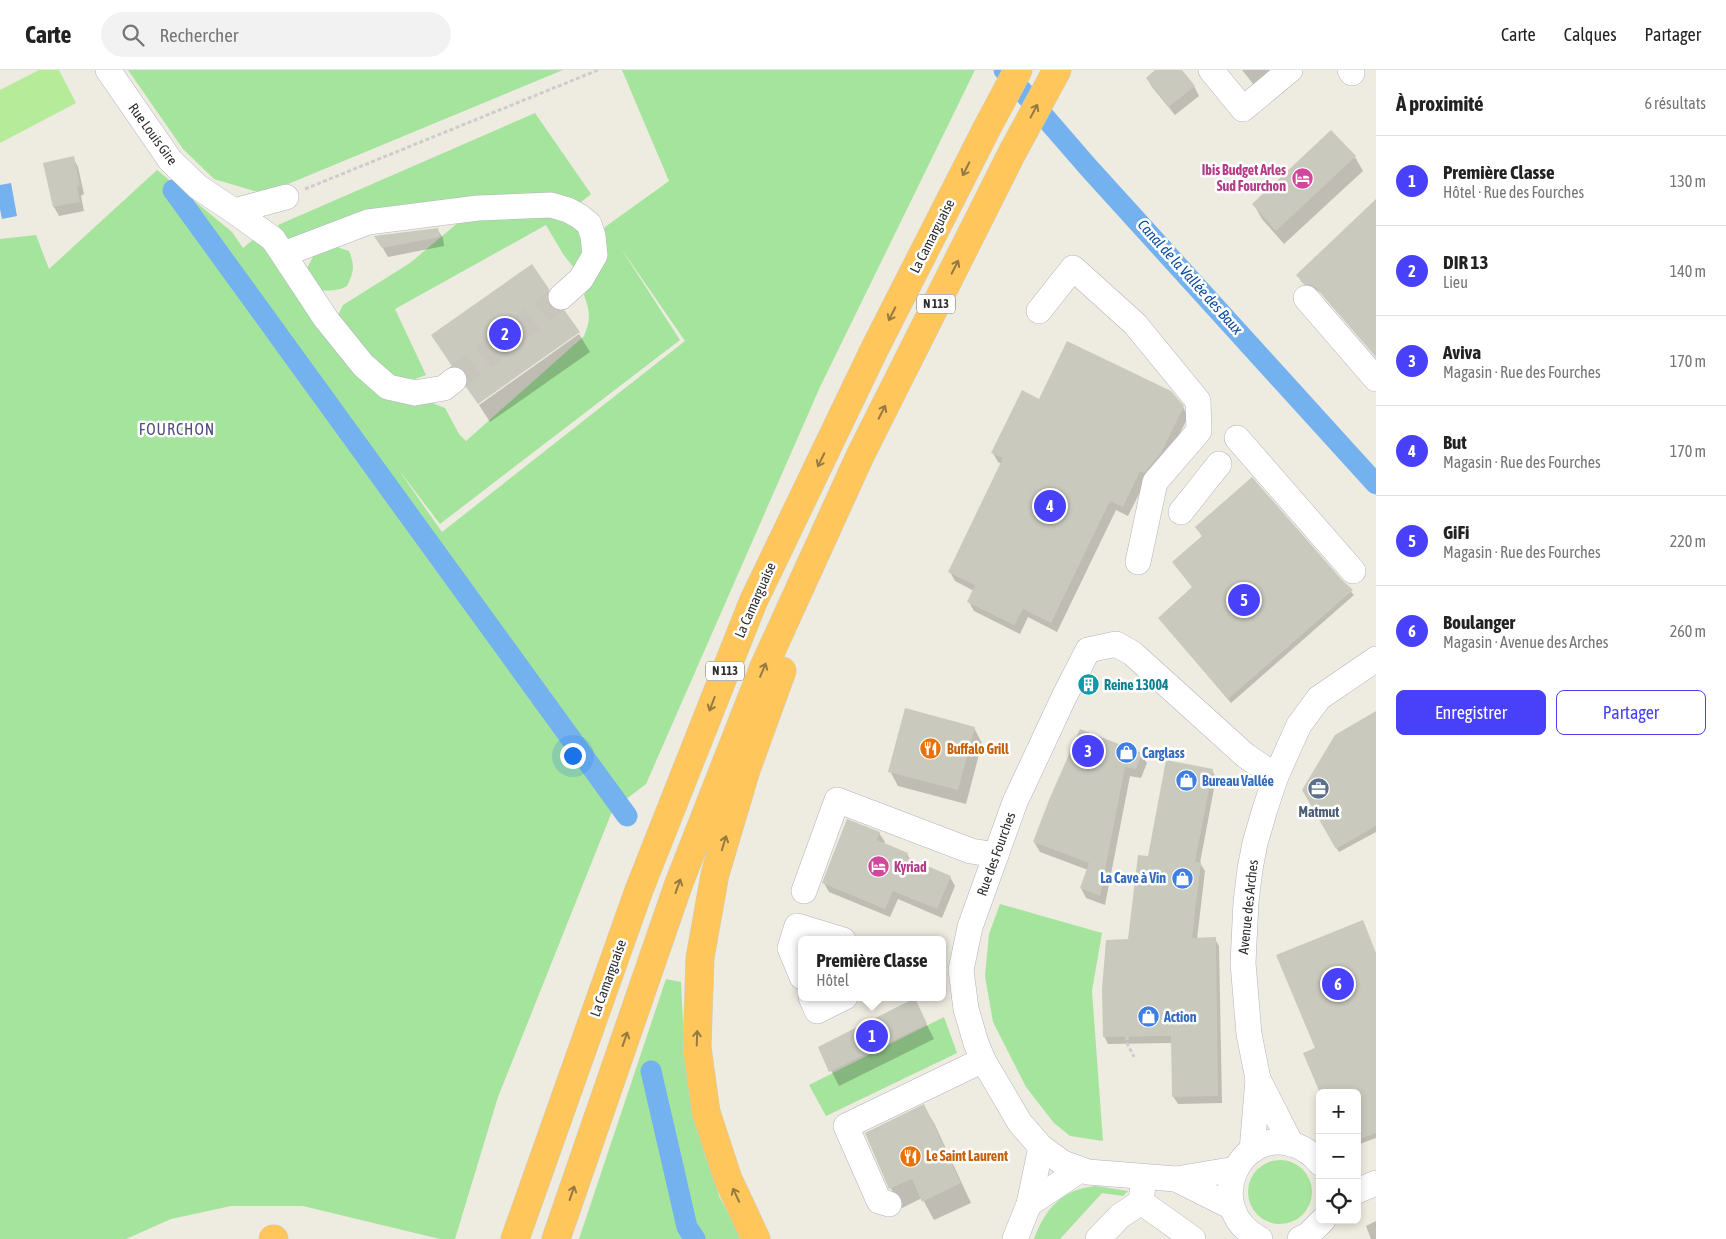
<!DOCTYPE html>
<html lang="fr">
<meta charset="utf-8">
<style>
:root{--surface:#fff;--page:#f2f2f2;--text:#222;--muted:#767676;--line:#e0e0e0;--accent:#4841f9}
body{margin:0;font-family:"Asap Condensed",sans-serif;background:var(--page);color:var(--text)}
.controls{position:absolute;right:15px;bottom:15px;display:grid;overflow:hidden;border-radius:8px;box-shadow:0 2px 8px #0003}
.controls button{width:45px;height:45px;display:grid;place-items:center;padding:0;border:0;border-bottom:1px solid var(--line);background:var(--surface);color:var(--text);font:25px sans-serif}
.you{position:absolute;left:572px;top:685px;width:18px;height:18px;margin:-12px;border:4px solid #fff;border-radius:50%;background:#1a73e8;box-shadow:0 0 0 8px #1a73e833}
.badge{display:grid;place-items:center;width:32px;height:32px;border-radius:50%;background:var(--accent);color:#fff;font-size:16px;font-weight:700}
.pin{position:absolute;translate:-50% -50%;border:2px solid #fff;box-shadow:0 1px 5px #0006}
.popup{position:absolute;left:798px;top:866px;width:148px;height:65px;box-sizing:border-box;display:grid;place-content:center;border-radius:8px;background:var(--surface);filter:drop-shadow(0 1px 4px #0005);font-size:16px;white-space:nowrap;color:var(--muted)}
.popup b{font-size:19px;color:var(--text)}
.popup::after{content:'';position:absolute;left:50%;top:100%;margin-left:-10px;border:10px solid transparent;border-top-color:var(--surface)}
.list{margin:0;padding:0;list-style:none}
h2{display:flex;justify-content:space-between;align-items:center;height:65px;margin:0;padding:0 20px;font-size:21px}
h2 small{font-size:16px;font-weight:400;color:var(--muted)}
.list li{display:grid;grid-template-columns:32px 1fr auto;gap:15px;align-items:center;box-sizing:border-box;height:90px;padding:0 20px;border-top:1px solid var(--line)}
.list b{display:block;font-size:19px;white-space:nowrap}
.list p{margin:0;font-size:16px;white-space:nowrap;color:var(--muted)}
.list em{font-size:16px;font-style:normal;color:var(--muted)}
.actions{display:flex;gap:10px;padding:15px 20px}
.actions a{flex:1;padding:11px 0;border:1px solid var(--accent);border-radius:8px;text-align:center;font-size:18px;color:var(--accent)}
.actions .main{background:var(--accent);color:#fff}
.icon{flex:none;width:28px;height:28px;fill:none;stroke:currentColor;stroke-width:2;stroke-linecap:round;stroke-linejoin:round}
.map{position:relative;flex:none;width:1376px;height:1169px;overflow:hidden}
header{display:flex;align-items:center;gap:30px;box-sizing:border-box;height:70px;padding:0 25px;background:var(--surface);border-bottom:1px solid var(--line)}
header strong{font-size:24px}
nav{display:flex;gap:28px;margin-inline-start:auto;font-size:18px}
.search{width:350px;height:45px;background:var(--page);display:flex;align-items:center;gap:12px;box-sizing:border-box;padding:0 18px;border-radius:28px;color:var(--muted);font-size:19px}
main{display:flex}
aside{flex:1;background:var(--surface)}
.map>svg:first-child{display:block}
</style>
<header>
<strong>Carte</strong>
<div class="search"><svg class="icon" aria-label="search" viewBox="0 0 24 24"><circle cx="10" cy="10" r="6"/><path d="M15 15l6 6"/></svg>Rechercher</div>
<nav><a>Carte</a><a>Calques</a><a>Partager</a></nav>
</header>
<main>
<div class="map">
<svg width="1376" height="1169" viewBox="0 0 1376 1169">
<rect width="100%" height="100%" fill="#eeebe0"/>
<g fill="#a5e49d" fill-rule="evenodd">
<path d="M128,0h435l-275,114 -30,8 -44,-13 -31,-30z"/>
<path d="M622,0h353l-155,317 -174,397 -33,25 -115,288 -43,142h-15l-137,-33h-72l-60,13 -45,20h-126v-1000l36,-4 13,34 108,-99 75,62 11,16 12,-10 16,11 79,119 29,28 25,7 26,-1 15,6 14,26 7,7 118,-105c7,-17 6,-24 0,-41l10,-16 7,-39 4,-13 64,-46zM620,177l65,94 -243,191 -44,-63 42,55 240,-184z"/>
<path d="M535,43l56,81 -16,13 -283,35 -8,-5 -6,-12z"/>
<path d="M541,143l36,12 8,32 -11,11 -11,-14 -17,-29 -151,84 31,66 -11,4 -16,-1 -15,-6 -47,-55 6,-12 67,-42 56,-47z"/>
<path d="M337,177l12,4c6,16 5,20 -2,35 -9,5 -17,5 -27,4l-13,-22 7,-13z"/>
<path d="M1000,834l102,29 -10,58 11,150 -33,-5 -16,-13 -28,-36 -33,-65 -8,-46 4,-42z"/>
<path d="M666,909l15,3 3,60 8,66 27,88 23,43h-163z"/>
<path d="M944,947l13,36 -131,63 -17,-31z"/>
<circle cx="1280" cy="1122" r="32"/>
<path d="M1096,1116l32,5 -5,5 -21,-3 -42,46h-26c11,-30 28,-50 62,-53z"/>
</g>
<path fill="#b5eb99" d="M39,0h20l17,33 -76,40v-53z"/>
<path fill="#74b2ef" d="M11,113l6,33 -15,3 -2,-10v-24z"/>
<g fill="#0003">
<path d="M1157,0h23l14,16 5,10 -24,19 -23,-28 -5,-9z"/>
<path d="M1242,0h54l-34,25z"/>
<path d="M1355,87l8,14 -79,73 -22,-25 -8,-14z"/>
<path d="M73,88l5,9 6,27 -3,2 3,15 -25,5 -5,-9 -9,-43z"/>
<path d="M1376,131v156l-55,-64 -6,-4 -7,-1 -8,-8z"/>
<path d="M437,159l6,9 1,8 -56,11 -7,-12z"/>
<path d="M548,220l12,19 -2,3 -90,73h-4l-31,-49z"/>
<path d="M579,264l11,18 -100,70 -11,-17z"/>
<path d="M1040,331l143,6 5,10 -22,45 -20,18 -18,36 -12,-6 -59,122 -29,-15 -8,17 -46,-23 -5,-9 5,-11 -19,-10 -5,-9 52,-108 -4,-2 -5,-9z"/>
<path d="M1203,467l138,44 13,14 -123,108 -69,-81 31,-34z"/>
<path d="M1376,643v119l-37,20 -36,-62z"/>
<path d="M974,658l8,15 -16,61 -68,-18 -8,-15z"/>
<path d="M1141,684l6,9 -6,15 -11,-2 -25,129 -19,-7 -5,-10 7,-18 -48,-18 -6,-10 16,-42z"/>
<path d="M1212,700l4,8 -16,85 5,8 -8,68h18l4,7 3,157 -44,1 -5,-8 -1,-53 -64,1 -4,-8 45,-179z"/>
<path d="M879,763l6,9 -1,2 23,10 4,7 39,16 5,9 -13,32 -44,-19 -8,18 -61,-25 -5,-9z"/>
<path d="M1376,884v184l-19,7v-52l-41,-44z"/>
<path d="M914,930l20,39 -95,47 -20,-39z"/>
<path d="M924,1036l11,19 36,78 -37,17 -12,-22 -20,10 -11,-19 -25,-55z"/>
<path d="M1376,1151v18h-5l-5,-13z"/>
</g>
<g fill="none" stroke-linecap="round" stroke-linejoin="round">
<g stroke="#74b2ef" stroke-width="21">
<path d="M1004,0l84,97 288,317"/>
<path d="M173,120l454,626"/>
<path d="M651,1001l36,156 8,12"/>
</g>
</g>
<g fill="#cac9be">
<path d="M1155,0h27l13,16 -26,21 -23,-29z"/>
<path d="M1331,60l25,26 -80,75 -24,-27z"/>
<path d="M74,86l6,29 -3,2 3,15 -27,5 -10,-44z"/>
<path d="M1376,129v158l-59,-68 -6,-4 -7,-1 -8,-9z"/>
<path d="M438,158l2,9 -58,11 -8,-12z"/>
<path d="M532,194l17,25 -2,4v7l3,6 7,5h8l15,21 -102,72 -12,-17 2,-9 -3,-7 -5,-4 -8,-1 -21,-31z"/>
<path d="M1067,271l104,50 13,15 -23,47 -17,20 -4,-2 -17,36 -13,-6 -59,122 -28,-14 -9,16 -47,-23 8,-17 -27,-13 55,-114 -12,-5 31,-63 17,9z"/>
<path d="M1252,407l90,103 11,10 -125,109 -70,-81 34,-31 -20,-25 30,-26 -7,-9z"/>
<path d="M905,638l70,19 -17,63 -70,-18z"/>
<path d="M1376,641v115l-40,23 -34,-59 33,-55z"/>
<path d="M1080,659l62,24 -6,16 -11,-2 -25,129 -20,-8 9,-25 -56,-21 16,-42z"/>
<path d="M1166,690l47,9 -18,93h6l-9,76 24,-1 2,159 -46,1 -1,-61 -68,1 -1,-48 4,-49 22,-1 10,-84 10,1z"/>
<path d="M847,749l33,13 -3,8 31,13 -2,4 45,19 -14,33 -44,-18 -8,18 -63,-26z"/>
<path d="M1363,850l13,33v180l-19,7v-47h-37l-17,-40 12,-5 -39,-93z"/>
<path d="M915,928l12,26 -98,48 -11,-25z"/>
<path d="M924,1034l37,79 -39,19 -10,-23 -23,10 -24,-56z"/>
</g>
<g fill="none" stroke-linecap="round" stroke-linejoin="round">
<path stroke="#c7c5bc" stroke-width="25" stroke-dasharray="25 12" stroke-linecap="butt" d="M454,310l107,-83"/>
<defs>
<g id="minor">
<path d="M108,0l62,90 28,27 36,24 52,-14"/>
<path d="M1211,0l32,39 47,-39"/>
<path d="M1350,0l2,3"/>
<path d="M234,141l39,28 53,80 37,46 25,22 27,6 29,-5 10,-8"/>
<path d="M284,184l84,-32 110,-14 73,-3 17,5 11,6 10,8 4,12 2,19 -14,24 -20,18"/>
<path d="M1306,228l70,81"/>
<path d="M1039,241l34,-43 62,56 63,77 1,30 -44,51 -17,80"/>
<path d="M1237,368l116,133"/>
<path d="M1181,442l38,-48"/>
<path d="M804,821l33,-91 134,51 25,4"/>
<path d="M802,907l-12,-29 7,-22 46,14"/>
<path d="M811,927l6,14 28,-14"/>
<path d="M1291,1074l-33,-65 -9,-45 -6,-71 3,-61 4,-33 5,-26 10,-34 11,-33 23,-51 20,-27 57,-39"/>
<path d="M1252,1081l6,-72"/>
<path d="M1236,1099l-60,10 -88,-7 -25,-9 -22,-16 -21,-24 -37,-63 -7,-17 -10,-34 -5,-39 9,-43 45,-125 49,-105 24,-47 28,-6 16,9 114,103 30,20"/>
<path d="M1144,1107l-3,25 52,37"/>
<path d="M1176,1109l56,28"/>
<path d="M1357,1121l19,-8"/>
<path d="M889,1134l-10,-3 -33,-75 137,-66"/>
<path d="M1029,1134l51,-34"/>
<path d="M1015,1169l14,-35 12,-57"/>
<path d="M1098,1169l22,-23 21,-14"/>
<path d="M1260,1169c-59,-31 -21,-114 35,-94 10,4 18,9 25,18"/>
<path d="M1300,1169l8,-4 15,-15"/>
</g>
<g id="highway">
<path d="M273,1169h1"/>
<path d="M515,1169l124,-349 114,-288 122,-254 113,-222 30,-56"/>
<path d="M556,1169l123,-356 84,-214 97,-213 152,-303 45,-83"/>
<path d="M756,1169l-28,-60 -22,-67 -9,-65 3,-89 15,-84 31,-104 36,-99"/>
</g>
</defs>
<use href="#minor" stroke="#b3b3c0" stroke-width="26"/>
<use href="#highway" stroke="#cdcdcd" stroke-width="29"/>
<g stroke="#cdcdcd" stroke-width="3" stroke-dasharray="4 2.5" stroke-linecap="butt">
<path d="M305,119l293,-119"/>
<path d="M1127,966v7l7,14"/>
</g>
<use href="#minor" stroke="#fff" stroke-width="25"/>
<use href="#highway" stroke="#fec65b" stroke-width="28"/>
</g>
<defs><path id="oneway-shaft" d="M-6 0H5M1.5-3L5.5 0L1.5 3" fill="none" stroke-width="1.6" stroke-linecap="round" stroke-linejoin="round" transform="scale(1.25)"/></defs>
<g stroke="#967a44">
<use href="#oneway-shaft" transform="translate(1034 41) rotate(-62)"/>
<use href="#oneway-shaft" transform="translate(966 99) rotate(117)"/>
<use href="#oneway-shaft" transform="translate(955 197) rotate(-63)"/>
<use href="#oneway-shaft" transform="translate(892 244) rotate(117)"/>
<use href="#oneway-shaft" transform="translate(882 342) rotate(-63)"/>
<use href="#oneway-shaft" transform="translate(821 390) rotate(116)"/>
<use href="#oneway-shaft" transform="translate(763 600) rotate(-67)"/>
<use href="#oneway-shaft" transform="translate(712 634) rotate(111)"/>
<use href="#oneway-shaft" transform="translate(724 773) rotate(-73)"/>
<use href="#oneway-shaft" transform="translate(678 816) rotate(-70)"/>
<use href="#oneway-shaft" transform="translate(697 968) rotate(-88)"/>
<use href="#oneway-shaft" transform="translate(625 969) rotate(-71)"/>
<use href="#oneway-shaft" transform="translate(572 1123) rotate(-71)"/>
<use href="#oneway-shaft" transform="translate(736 1125) rotate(-115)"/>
</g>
<defs>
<symbol id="hotel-disc" viewBox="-11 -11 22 22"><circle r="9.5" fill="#d1479c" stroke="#fff"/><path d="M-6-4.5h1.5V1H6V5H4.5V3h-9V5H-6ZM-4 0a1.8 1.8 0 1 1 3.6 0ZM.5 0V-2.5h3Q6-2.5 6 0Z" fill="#fff"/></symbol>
<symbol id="building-disc" viewBox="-11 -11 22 22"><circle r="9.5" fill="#0f9aa8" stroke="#fff"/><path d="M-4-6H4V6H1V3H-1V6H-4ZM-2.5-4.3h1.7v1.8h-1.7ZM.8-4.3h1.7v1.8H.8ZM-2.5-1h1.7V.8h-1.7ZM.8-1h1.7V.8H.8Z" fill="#fff"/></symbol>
<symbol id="restaurant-disc" viewBox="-11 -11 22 22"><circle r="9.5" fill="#e8710a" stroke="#fff"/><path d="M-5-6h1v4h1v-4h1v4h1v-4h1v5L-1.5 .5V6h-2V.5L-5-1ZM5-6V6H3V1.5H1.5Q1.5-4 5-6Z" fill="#fff"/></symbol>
<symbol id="shop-disc" viewBox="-11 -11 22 22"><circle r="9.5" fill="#3f7fe0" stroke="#fff"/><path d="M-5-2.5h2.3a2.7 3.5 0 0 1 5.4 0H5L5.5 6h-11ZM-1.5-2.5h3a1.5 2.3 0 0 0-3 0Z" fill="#fff"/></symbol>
<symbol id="office-disc" viewBox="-11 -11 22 22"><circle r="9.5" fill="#5c6f8a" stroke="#fff"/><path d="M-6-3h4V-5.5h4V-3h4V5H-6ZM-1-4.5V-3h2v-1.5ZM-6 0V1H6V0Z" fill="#fff"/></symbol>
</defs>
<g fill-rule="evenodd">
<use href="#hotel-disc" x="1290" y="96" width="25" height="25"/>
<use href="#building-disc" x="1076" y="602" width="25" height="25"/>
<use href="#restaurant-disc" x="918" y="666" width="25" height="25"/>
<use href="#shop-disc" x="1114" y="670" width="25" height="25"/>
<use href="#shop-disc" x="1174" y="698" width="25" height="25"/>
<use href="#office-disc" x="1306" y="706" width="25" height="25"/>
<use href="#hotel-disc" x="866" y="784" width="25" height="25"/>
<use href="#shop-disc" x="1170" y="796" width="25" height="25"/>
<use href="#shop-disc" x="1136" y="934" width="25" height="25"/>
<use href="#restaurant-disc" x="898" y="1074" width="25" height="25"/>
</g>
<g text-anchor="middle" stroke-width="5" stroke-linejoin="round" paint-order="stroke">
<g fill="#fff" stroke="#6c6c6c" stroke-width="1">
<rect x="917" y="224.5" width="38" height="19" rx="4"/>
<rect x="706" y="591.5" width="38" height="19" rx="4"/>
</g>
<g font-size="12" font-weight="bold" fill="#2d2d2d">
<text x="936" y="238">N 113</text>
<text x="725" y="605">N 113</text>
</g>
<g font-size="14" fill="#2d2d2d" stroke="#fff">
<text transform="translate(153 64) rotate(54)" y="5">Rue Louis Gire</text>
<text transform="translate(932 166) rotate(-63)" y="5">La Camarguaise</text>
<text transform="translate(755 530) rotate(-66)" y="5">La Camarguaise</text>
<text transform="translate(996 784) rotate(-70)" y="5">Rue des Fourches</text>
<text transform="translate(1248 837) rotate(-84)" y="5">Avenue des Arches</text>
<text transform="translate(608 908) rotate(-70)" y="5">La Camarguaise</text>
</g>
<g font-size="14" font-weight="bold" fill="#b23c85" stroke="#fff" text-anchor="end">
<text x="1286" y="105">Ibis Budget Arles<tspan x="1286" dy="16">Sud Fourchon</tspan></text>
<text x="894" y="802" text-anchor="start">Kyriad</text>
</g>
<g font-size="14" font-weight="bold" fill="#0d838f" stroke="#fff" text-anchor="start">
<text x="1104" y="620">Reine 13004</text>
</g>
<g font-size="14" font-weight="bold" fill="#c56008" stroke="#fff" text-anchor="start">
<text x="947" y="684">Buffalo Grill</text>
<text x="926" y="1091">Le Saint Laurent</text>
</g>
<g font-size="14" font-weight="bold" fill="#366cbe" stroke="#fff" text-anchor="start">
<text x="1142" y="688">Carglass</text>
<text x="1202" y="716">Bureau Vallée</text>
<text x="1166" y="813" text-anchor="end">La Cave à Vin</text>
<text x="1164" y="952">Action</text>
</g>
<g font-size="14" font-weight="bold" fill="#4e5e75" stroke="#fff">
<text x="1319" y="747">Matmut</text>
</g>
<g font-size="15" font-style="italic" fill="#0e4d9f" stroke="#fff">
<text transform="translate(1190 207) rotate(48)" y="5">Canal de la Vallée des Baux</text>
</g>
<g font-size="16" letter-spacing="1" fill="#4f4d7e" stroke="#fff">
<text x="177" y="365">FOURCHON</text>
</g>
</g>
</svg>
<div class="controls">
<button>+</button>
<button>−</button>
<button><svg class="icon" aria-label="locate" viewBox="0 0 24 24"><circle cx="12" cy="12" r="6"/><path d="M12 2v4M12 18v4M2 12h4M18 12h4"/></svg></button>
</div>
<div class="you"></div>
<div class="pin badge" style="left:872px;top:966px">1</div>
<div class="popup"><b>Première Classe</b>Hôtel</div>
<div class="pin badge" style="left:505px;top:264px">2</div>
<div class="pin badge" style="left:1088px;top:681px">3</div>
<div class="pin badge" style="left:1050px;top:436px">4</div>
<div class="pin badge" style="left:1244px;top:530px">5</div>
<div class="pin badge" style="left:1338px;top:914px">6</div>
</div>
<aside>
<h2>À proximité<small>6 résultats</small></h2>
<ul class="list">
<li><span class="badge">1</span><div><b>Première Classe</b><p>Hôtel · Rue des Fourches</p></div><em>130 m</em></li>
<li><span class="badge">2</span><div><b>DIR 13</b><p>Lieu</p></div><em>140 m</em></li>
<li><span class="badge">3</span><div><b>Aviva</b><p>Magasin · Rue des Fourches</p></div><em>170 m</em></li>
<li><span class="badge">4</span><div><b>But</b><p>Magasin · Rue des Fourches</p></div><em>170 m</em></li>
<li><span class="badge">5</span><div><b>GiFi</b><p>Magasin · Rue des Fourches</p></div><em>220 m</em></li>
<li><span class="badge">6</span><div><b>Boulanger</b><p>Magasin · Avenue des Arches</p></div><em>260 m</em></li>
</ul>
<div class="actions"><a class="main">Enregistrer</a><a>Partager</a></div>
</aside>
</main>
